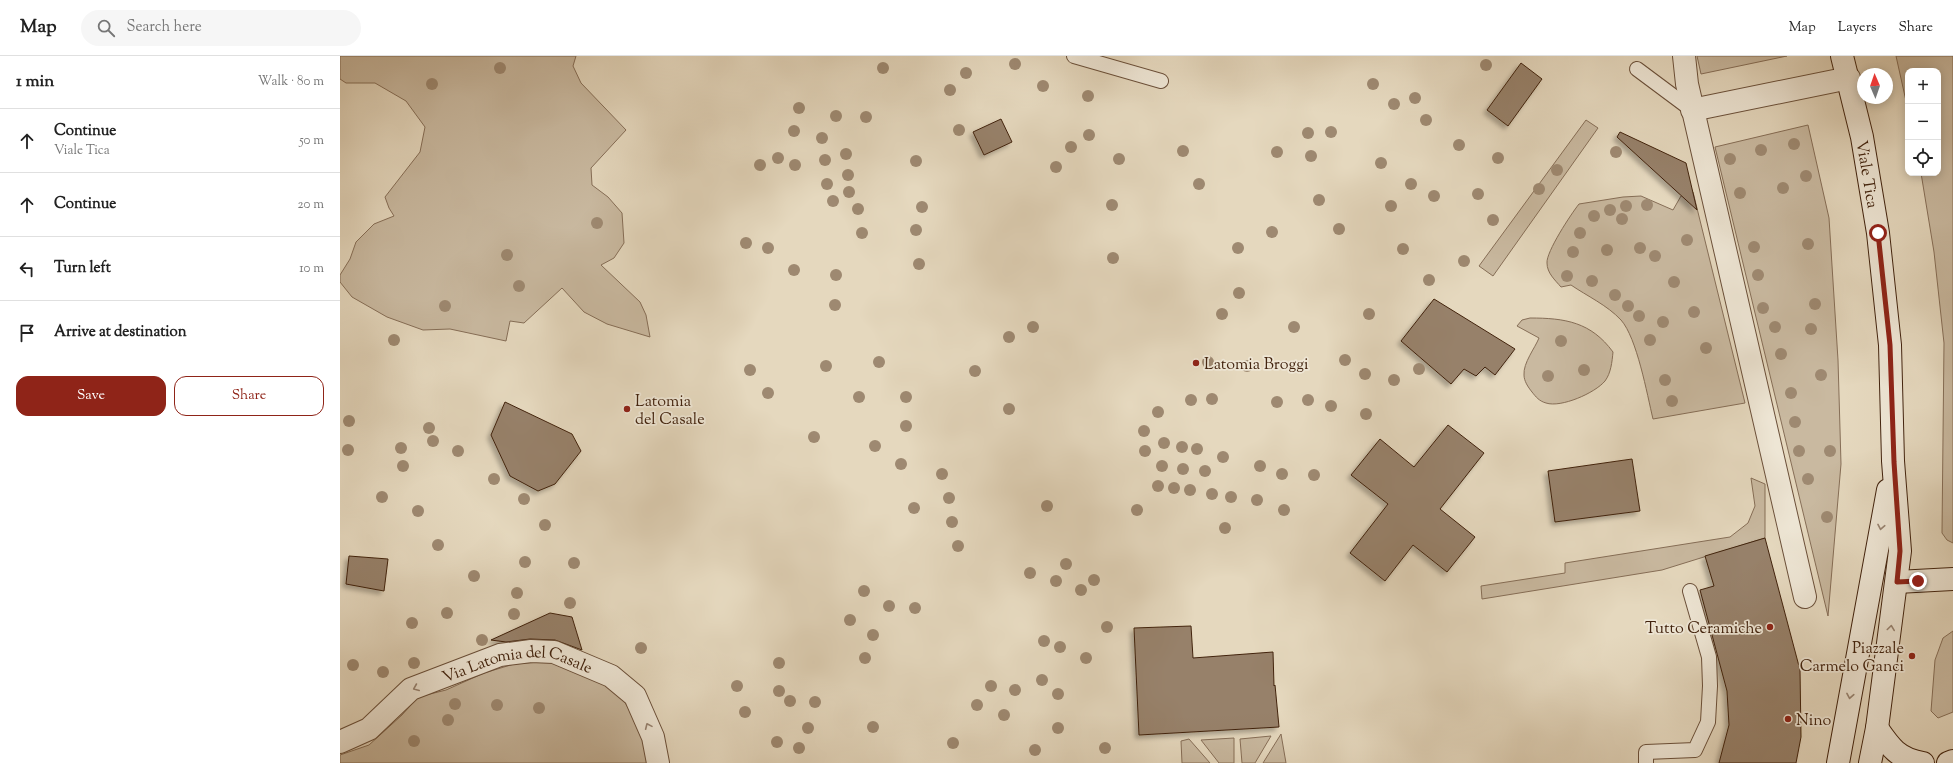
<!DOCTYPE html>
<meta charset="utf-8">
<style>
:root{--surface:#fff;--page:#f6f6f6;--text:#222;--muted:#767676;--line:#e0e0e0;--accent:#8f2418}
body{margin:0;font-family:"Sorts Mill Goudy",serif;background:var(--page);color:var(--text)}
.controls{position:absolute;right:12px;top:12px;display:grid;overflow:hidden;border-radius:8px;box-shadow:0 2px 10px #0003}
.controls button{width:36px;height:36px;display:grid;place-items:center;padding:0;border:0;border-bottom:1px solid var(--line);background:var(--surface);color:var(--text);font:20px sans-serif}
.compass{position:absolute;left:1517px;top:12px;width:36px;height:36px;border-radius:50%;background:var(--surface);box-shadow:0 2px 10px #0003;rotate:358deg}
.stop{position:absolute;width:12px;height:12px;margin:-9px;border:3px solid #8f2418;border-radius:50%;background:#fff}
.stop.end{background:#8f2418;border-color:#fff;box-shadow:0 1px 4px #0008}
.list{margin:0;padding:0;list-style:none}
h2{display:flex;justify-content:space-between;align-items:center;height:52px;margin:0;padding:0 16px;font-size:17px}
h2 small{font-size:13px;font-weight:400;color:var(--muted)}
.list li{display:grid;grid-template-columns:26px 1fr auto;gap:12px;align-items:center;box-sizing:border-box;height:64px;padding:0 16px;border-top:1px solid var(--line)}
.list b{display:block;font-size:15px;white-space:nowrap}
.list p{margin:0;font-size:13px;white-space:nowrap;color:var(--muted)}
.list em{font-size:13px;font-style:normal;color:var(--muted)}
.actions{display:flex;gap:8px;padding:12px 16px}
.actions a{flex:1;padding:9px 0;border:1px solid var(--accent);border-radius:12px;text-align:center;font-size:14px;color:var(--accent)}
.actions .main{background:var(--accent);color:#fff}
.icon{flex:none;width:22px;height:22px;fill:none;stroke:currentColor;stroke-width:2;stroke-linecap:round;stroke-linejoin:round}
.map{position:relative;flex:none;width:1613px;height:707px;overflow:hidden}
header{display:flex;align-items:center;gap:24px;box-sizing:border-box;height:56px;padding:0 20px;background:var(--surface);border-bottom:1px solid var(--line)}
header strong{font-size:19px}
nav{display:flex;gap:22px;margin-inline-start:auto;font-size:14px}
.search{width:280px;height:36px;background:var(--page);display:flex;align-items:center;gap:10px;box-sizing:border-box;padding:0 14px;border-radius:22px;color:var(--muted);font-size:15px}
main{display:flex}
aside{flex:1;background:var(--surface)}
.map>svg:first-child{display:block}
</style>
<header>
<strong>Map</strong>
<div class="search"><svg class="icon" aria-label="search" viewBox="0 0 24 24"><circle cx="10" cy="10" r="6"/><path d="M15 15l6 6"/></svg>Search here</div>
<nav><a>Map</a><a>Layers</a><a>Share</a></nav>
</header>
<main>
<aside>
<h2>1 min<small>Walk · 80 m</small></h2>
<ul class="list">
<li><svg class="icon" aria-label="ahead" viewBox="0 0 24 24"><path d="M12 20V5M6 11l6-6 6 6"/></svg><div><b>Continue</b><p>Viale Tica</p></div><em>50 m</em></li>
<li><svg class="icon" aria-label="ahead" viewBox="0 0 24 24"><path d="M12 20V5M6 11l6-6 6 6"/></svg><div><b>Continue</b></div><em>20 m</em></li>
<li><svg class="icon" aria-label="left" viewBox="0 0 24 24"><path d="M17 20v-9H6M10 6l-5 5 5 5"/></svg><div><b>Turn left</b></div><em>10 m</em></li>
<li><svg class="icon" aria-label="arrive" viewBox="0 0 24 24"><path d="M6 21V4h12l-3 4 3 4H6"/></svg><div><b>Arrive at destination</b></div></li>
</ul>
<div class="actions"><a class="main">Save</a><a>Share</a></div>
</aside>
<div class="map">
<svg width="1613" height="707" viewBox="0 0 1613 707">
<defs>
<filter id="shadow"><feDropShadow dx="-3.5" dy="3.5" stdDeviation="2" flood-color="#0004"/></filter>
</defs>
<rect width="100%" height="100%" fill="#e5d8be"/>
<filter id="stains"><feTurbulence type="fractalNoise" baseFrequency=".005" numOctaves="4"/><feColorMatrix values="0 0 0 0 .2 0 0 0 0 .09 0 0 0 0 .02 0 0 0 .5 -.17"/></filter>
<radialGradient id="worn" r=".72"><stop offset=".6" stop-color="#630" stop-opacity="0"/><stop offset="1" stop-color="#630" stop-opacity=".3"/></radialGradient>
<g fill="#c9b9a0" stroke="#866e57">
<path d="M0,0h236l-3,10 8,17 45,47 -35,38 1,17 16,12 14,16 2,30 -10,15 -13,7 39,37 6,13 4,22 -43,-13 -23,-12 -22,-24 -38,35 -14,-2 -4,20 -56,-12 -27,1 -36,-13 -35,-20 -12,-15v-7l10,-16 6,-17 18,-18 20,-8 -5,-8 -4,-11 35,-45 5,-25 -19,-26 -31,-18h-29l-6,-4z"/>
<path d="M1357,0h90l-86,18z"/>
<path d="M1556,0h57v487l-6,-3 -5,-7 2,-190 -10,-91 -13,-79h17v-102h-30v39z"/>
<path d="M1246,64l12,8 -105,148 -14,-10z"/>
<path d="M1468,69l21,93 9,142 3,104 -13,152 -113,-469z"/>
<path d="M1353,136l52,211 -92,16c-6,-25 -16,-81 -32,-99 -14,-15 -34,-24 -50,-35l-10,2c-6,-7 -14,-14 -14,-24 -1,-11 24,-49 32,-59l44,-7 18,-1 32,14 8,-14z"/>
<path d="M1190,262c35,0 61,4 83,34 -1,10 -2,21 -8,29 -10,12 -44,27 -59,22 -7,-2 -10,-6 -14,-11 -4,-5 -8,-11 -8,-17 -1,-12 11,-27 15,-37l-22,-12 5,-6z"/>
<path d="M1411,422l14,6v54l-103,32 -180,29 -1,-13 84,-13v-10l165,-26 18,-14 7,-17z"/>
<path d="M1613,575v81l-15,6 -7,-7 4,-51 8,-22z"/>
<path d="M213,605l41,17 28,19 23,41 5,25h-310v-8l29,-10 33,-30 16,-18 28,-7 38,-17 30,-9z"/>
<path d="M941,678l5,29h-23z"/>
<path d="M931,680l-16,27h-13l-2,-24z"/>
<path d="M894,682v25h-15l-18,-23z"/>
<path d="M849,683l21,24h-28l-1,-22z"/>
</g>
<g fill="#97816a" stroke="#42230e" filter="url(#shadow)">
<path d="M1181,7l21,16 -34,47 -21,-16z"/>
<path d="M661,63l11,23 -28,13 -11,-23z"/>
<path d="M1280,76l66,31 11,47 -80,-73z"/>
<path d="M1094,243l81,50 -20,26 -10,-8 -9,9 -12,-7 -13,15 -50,-43z"/>
<path d="M165,346l67,32 9,17 -26,33 -17,7 -28,-15 -19,-41z"/>
<path d="M1108,369l36,28 -44,56 35,28 -28,35 -34,-27 -28,36 -35,-28 38,-49 -37,-29 29,-36 34,28z"/>
<path d="M1292,403l8,52 -85,11 -7,-51z"/>
<path d="M1425,482l35,132 1,67 -5,26h-77l10,-38 -2,-34 -27,-101 14,-4 -9,-30z"/>
<path d="M9,500l39,3 -4,32 -38,-7z"/>
<path d="M210,557l22,4 10,33 -27,-10 -25,-1 -24,3 -15,-2z"/>
<path d="M851,570l2,32 80,-6 1,34 1,-1 4,42 -140,8 -5,-107z"/>
</g>
<g fill="none" stroke-linecap="round" stroke-linejoin="round">
<defs>
<g id="lane">
<path d="M734,0l87,25"/>
<path d="M1297,13l55,41"/>
<path d="M1306,707v-11l49,-2 13,-28 2,-36 -1,-29 -19,-66"/>
</g>
<g id="street">
<path d="M1344,0l3,28 118,513"/>
<path d="M1352,54l157,-32"/>
<path id="s1" d="M0,686l29,-13 42,-40 89,-34 31,-4 23,1 57,24 24,20 18,41 5,26"/>
</g>
<g id="secondary">
<path id="s2" d="M1502,0l20,81 16,96 12,112 3,116 7,90 -23,177 -7,35"/>
<path d="M1557,526l56,-3"/>
<path d="M1537,672c13,19 21,31 46,35"/>
<path d="M1498,707l50,-273"/>
<path d="M1608,707l5,-2"/>
</g>
</defs>
<use href="#lane" stroke="#6b503a" stroke-width="16"/>
<use href="#street" stroke="#6b503a" stroke-width="24"/>
<use href="#secondary" stroke="#42230e" stroke-width="24"/>
<use href="#lane" stroke="#eee6d5" stroke-width="14"/>
<use href="#street" stroke="#eee6d5" stroke-width="22"/>
<use href="#secondary" stroke="#eee6d5" stroke-width="22"/>
</g>
<g fill="#9e8971">
<circle cx="675" cy="8" r="6"/>
<circle cx="1146" cy="9" r="6"/>
<circle cx="160" cy="12" r="6"/>
<circle cx="543" cy="12" r="6"/>
<circle cx="626" cy="17" r="6"/>
<circle cx="92" cy="28" r="6"/>
<circle cx="1033" cy="28" r="6"/>
<circle cx="703" cy="30" r="6"/>
<circle cx="610" cy="34" r="6"/>
<circle cx="748" cy="40" r="6"/>
<circle cx="1075" cy="42" r="6"/>
<circle cx="1054" cy="48" r="6"/>
<circle cx="459" cy="52" r="6"/>
<circle cx="496" cy="60" r="6"/>
<circle cx="526" cy="61" r="6"/>
<circle cx="1086" cy="64" r="6"/>
<circle cx="619" cy="74" r="6"/>
<circle cx="454" cy="75" r="6"/>
<circle cx="991" cy="76" r="6"/>
<circle cx="968" cy="77" r="6"/>
<circle cx="749" cy="79" r="6"/>
<circle cx="482" cy="82" r="6"/>
<circle cx="1454" cy="88" r="6"/>
<circle cx="1119" cy="89" r="6"/>
<circle cx="731" cy="91" r="6"/>
<circle cx="1421" cy="94" r="6"/>
<circle cx="843" cy="95" r="6"/>
<circle cx="937" cy="96" r="6"/>
<circle cx="1276" cy="96" r="6"/>
<circle cx="506" cy="98" r="6"/>
<circle cx="971" cy="100" r="6"/>
<circle cx="438" cy="102" r="6"/>
<circle cx="1158" cy="102" r="6"/>
<circle cx="779" cy="103" r="6"/>
<circle cx="1390" cy="103" r="6"/>
<circle cx="485" cy="104" r="6"/>
<circle cx="576" cy="105" r="6"/>
<circle cx="1041" cy="107" r="6"/>
<circle cx="420" cy="109" r="6"/>
<circle cx="455" cy="109" r="6"/>
<circle cx="716" cy="111" r="6"/>
<circle cx="1217" cy="114" r="6"/>
<circle cx="508" cy="119" r="6"/>
<circle cx="1466" cy="120" r="6"/>
<circle cx="487" cy="128" r="6"/>
<circle cx="859" cy="128" r="6"/>
<circle cx="1071" cy="128" r="6"/>
<circle cx="1443" cy="132" r="6"/>
<circle cx="1199" cy="133" r="6"/>
<circle cx="509" cy="136" r="6"/>
<circle cx="1400" cy="137" r="6"/>
<circle cx="1138" cy="138" r="6"/>
<circle cx="1094" cy="140" r="6"/>
<circle cx="979" cy="144" r="6"/>
<circle cx="493" cy="145" r="6"/>
<circle cx="772" cy="149" r="6"/>
<circle cx="1307" cy="149" r="6"/>
<circle cx="1051" cy="150" r="6"/>
<circle cx="1286" cy="150" r="6"/>
<circle cx="582" cy="151" r="6"/>
<circle cx="518" cy="153" r="6"/>
<circle cx="1270" cy="154" r="6"/>
<circle cx="1254" cy="160" r="6"/>
<circle cx="1282" cy="163" r="6"/>
<circle cx="1153" cy="164" r="6"/>
<circle cx="257" cy="167" r="6"/>
<circle cx="999" cy="173" r="6"/>
<circle cx="576" cy="174" r="6"/>
<circle cx="932" cy="176" r="6"/>
<circle cx="522" cy="177" r="6"/>
<circle cx="1240" cy="177" r="6"/>
<circle cx="1347" cy="184" r="6"/>
<circle cx="406" cy="187" r="6"/>
<circle cx="1468" cy="188" r="6"/>
<circle cx="1414" cy="191" r="6"/>
<circle cx="428" cy="192" r="6"/>
<circle cx="898" cy="192" r="6"/>
<circle cx="1300" cy="192" r="6"/>
<circle cx="1063" cy="193" r="6"/>
<circle cx="1267" cy="194" r="6"/>
<circle cx="1233" cy="196" r="6"/>
<circle cx="167" cy="199" r="6"/>
<circle cx="1315" cy="200" r="6"/>
<circle cx="773" cy="202" r="6"/>
<circle cx="1124" cy="205" r="6"/>
<circle cx="579" cy="208" r="6"/>
<circle cx="454" cy="214" r="6"/>
<circle cx="496" cy="219" r="6"/>
<circle cx="1418" cy="219" r="6"/>
<circle cx="1227" cy="220" r="6"/>
<circle cx="1089" cy="224" r="6"/>
<circle cx="1252" cy="225" r="6"/>
<circle cx="1334" cy="226" r="6"/>
<circle cx="179" cy="230" r="6"/>
<circle cx="899" cy="237" r="6"/>
<circle cx="1275" cy="239" r="6"/>
<circle cx="1475" cy="248" r="6"/>
<circle cx="495" cy="249" r="6"/>
<circle cx="105" cy="250" r="6"/>
<circle cx="1288" cy="250" r="6"/>
<circle cx="1423" cy="252" r="6"/>
<circle cx="1354" cy="256" r="6"/>
<circle cx="882" cy="258" r="6"/>
<circle cx="1029" cy="258" r="6"/>
<circle cx="1299" cy="260" r="6"/>
<circle cx="1323" cy="266" r="6"/>
<circle cx="693" cy="271" r="6"/>
<circle cx="954" cy="271" r="6"/>
<circle cx="1435" cy="271" r="6"/>
<circle cx="1471" cy="273" r="6"/>
<circle cx="669" cy="281" r="6"/>
<circle cx="54" cy="284" r="6"/>
<circle cx="1310" cy="284" r="6"/>
<circle cx="1221" cy="285" r="6"/>
<circle cx="1366" cy="292" r="6"/>
<circle cx="1441" cy="298" r="6"/>
<circle cx="1005" cy="304" r="6"/>
<circle cx="539" cy="306" r="6"/>
<circle cx="868" cy="306" r="6"/>
<circle cx="486" cy="310" r="6"/>
<circle cx="907" cy="310" r="6"/>
<circle cx="1079" cy="313" r="6"/>
<circle cx="410" cy="314" r="6"/>
<circle cx="1244" cy="314" r="6"/>
<circle cx="635" cy="315" r="6"/>
<circle cx="1025" cy="318" r="6"/>
<circle cx="1481" cy="319" r="6"/>
<circle cx="1208" cy="320" r="6"/>
<circle cx="1054" cy="324" r="6"/>
<circle cx="1325" cy="324" r="6"/>
<circle cx="428" cy="337" r="6"/>
<circle cx="1451" cy="337" r="6"/>
<circle cx="519" cy="341" r="6"/>
<circle cx="566" cy="341" r="6"/>
<circle cx="872" cy="343" r="6"/>
<circle cx="851" cy="344" r="6"/>
<circle cx="968" cy="344" r="6"/>
<circle cx="1332" cy="345" r="6"/>
<circle cx="937" cy="346" r="6"/>
<circle cx="991" cy="350" r="6"/>
<circle cx="669" cy="353" r="6"/>
<circle cx="818" cy="356" r="6"/>
<circle cx="1026" cy="358" r="6"/>
<circle cx="9" cy="365" r="6"/>
<circle cx="1455" cy="366" r="6"/>
<circle cx="566" cy="370" r="6"/>
<circle cx="89" cy="372" r="6"/>
<circle cx="804" cy="375" r="6"/>
<circle cx="474" cy="381" r="6"/>
<circle cx="93" cy="385" r="6"/>
<circle cx="824" cy="387" r="6"/>
<circle cx="535" cy="390" r="6"/>
<circle cx="842" cy="391" r="6"/>
<circle cx="61" cy="392" r="6"/>
<circle cx="857" cy="393" r="6"/>
<circle cx="8" cy="394" r="6"/>
<circle cx="118" cy="395" r="6"/>
<circle cx="805" cy="395" r="6"/>
<circle cx="1459" cy="395" r="6"/>
<circle cx="1490" cy="395" r="6"/>
<circle cx="883" cy="401" r="6"/>
<circle cx="561" cy="408" r="6"/>
<circle cx="63" cy="410" r="6"/>
<circle cx="822" cy="410" r="6"/>
<circle cx="920" cy="410" r="6"/>
<circle cx="843" cy="413" r="6"/>
<circle cx="865" cy="415" r="6"/>
<circle cx="602" cy="418" r="6"/>
<circle cx="942" cy="418" r="6"/>
<circle cx="974" cy="419" r="6"/>
<circle cx="154" cy="423" r="6"/>
<circle cx="1468" cy="423" r="6"/>
<circle cx="818" cy="430" r="6"/>
<circle cx="834" cy="432" r="6"/>
<circle cx="850" cy="434" r="6"/>
<circle cx="872" cy="438" r="6"/>
<circle cx="42" cy="441" r="6"/>
<circle cx="891" cy="441" r="6"/>
<circle cx="609" cy="442" r="6"/>
<circle cx="184" cy="443" r="6"/>
<circle cx="917" cy="444" r="6"/>
<circle cx="707" cy="450" r="6"/>
<circle cx="574" cy="452" r="6"/>
<circle cx="797" cy="454" r="6"/>
<circle cx="944" cy="454" r="6"/>
<circle cx="78" cy="455" r="6"/>
<circle cx="1487" cy="461" r="6"/>
<circle cx="612" cy="466" r="6"/>
<circle cx="205" cy="469" r="6"/>
<circle cx="885" cy="472" r="6"/>
<circle cx="98" cy="489" r="6"/>
<circle cx="618" cy="490" r="6"/>
<circle cx="185" cy="506" r="6"/>
<circle cx="234" cy="507" r="6"/>
<circle cx="726" cy="508" r="6"/>
<circle cx="690" cy="517" r="6"/>
<circle cx="134" cy="520" r="6"/>
<circle cx="754" cy="524" r="6"/>
<circle cx="716" cy="525" r="6"/>
<circle cx="741" cy="534" r="6"/>
<circle cx="524" cy="535" r="6"/>
<circle cx="177" cy="537" r="6"/>
<circle cx="230" cy="547" r="6"/>
<circle cx="549" cy="550" r="6"/>
<circle cx="575" cy="552" r="6"/>
<circle cx="107" cy="557" r="6"/>
<circle cx="174" cy="558" r="6"/>
<circle cx="510" cy="564" r="6"/>
<circle cx="72" cy="567" r="6"/>
<circle cx="767" cy="571" r="6"/>
<circle cx="533" cy="579" r="6"/>
<circle cx="142" cy="584" r="6"/>
<circle cx="704" cy="585" r="6"/>
<circle cx="720" cy="591" r="6"/>
<circle cx="301" cy="592" r="6"/>
<circle cx="525" cy="602" r="6"/>
<circle cx="746" cy="602" r="6"/>
<circle cx="74" cy="607" r="6"/>
<circle cx="439" cy="607" r="6"/>
<circle cx="13" cy="609" r="6"/>
<circle cx="43" cy="616" r="6"/>
<circle cx="702" cy="624" r="6"/>
<circle cx="397" cy="630" r="6"/>
<circle cx="651" cy="630" r="6"/>
<circle cx="675" cy="634" r="6"/>
<circle cx="439" cy="635" r="6"/>
<circle cx="718" cy="638" r="6"/>
<circle cx="450" cy="645" r="6"/>
<circle cx="475" cy="646" r="6"/>
<circle cx="115" cy="648" r="6"/>
<circle cx="157" cy="649" r="6"/>
<circle cx="637" cy="649" r="6"/>
<circle cx="199" cy="652" r="6"/>
<circle cx="405" cy="656" r="6"/>
<circle cx="664" cy="659" r="6"/>
<circle cx="108" cy="664" r="6"/>
<circle cx="533" cy="671" r="6"/>
<circle cx="468" cy="672" r="6"/>
<circle cx="718" cy="672" r="6"/>
<circle cx="74" cy="685" r="6"/>
<circle cx="437" cy="686" r="6"/>
<circle cx="613" cy="687" r="6"/>
<circle cx="459" cy="692" r="6"/>
<circle cx="765" cy="692" r="6"/>
<circle cx="695" cy="694" r="6"/>
</g>
<defs><path id="oneway-chevron" d="M-2-3.5L2.5 0L-2 3.5" fill="none" stroke-width="1.6" stroke-linecap="round" stroke-linejoin="round"/></defs>
<g stroke="#988472">
<use href="#oneway-chevron" transform="translate(1541 471) rotate(101)"/>
<use href="#oneway-chevron" transform="translate(1551 572) rotate(-82)"/>
<use href="#oneway-chevron" transform="translate(76 632) rotate(157)"/>
<use href="#oneway-chevron" transform="translate(1510 640) rotate(100)"/>
<use href="#oneway-chevron" transform="translate(308 670) rotate(-114)"/>
</g>
<g fill="none" stroke-linecap="round" stroke-linejoin="round">
<path stroke="#8f2418" stroke-width="5" d="M1538,177l12,112 4,117 6,89 -3,31 21,-1"/>
</g>
<g fill="#8f2418" stroke="#eee6d5" stroke-width="1.5">
<circle cx="856" cy="307" r="4"/>
<circle cx="287" cy="353" r="4"/>
<circle cx="1430" cy="571" r="4"/>
<circle cx="1572" cy="600" r="4"/>
<circle cx="1448" cy="663" r="4"/>
</g>
<g text-anchor="middle" stroke-width="3.5" stroke-linejoin="round" paint-order="stroke">
<g font-size="16" fill="#42230e" stroke="#eee6d5">
<text dy="6" stroke="none"><textPath href="#s2" startOffset="121">Viale Tica</textPath></text>
<text dy="6" stroke="none"><textPath href="#s1" startOffset="202">Via Latomia del Casale</textPath></text>
</g>
<g font-size="16" fill="#42230e" stroke="#eee6d5" text-anchor="start">
<text x="864" y="313">Latomia Broggi</text>
<text x="295" y="350">Latomia<tspan x="295" dy="18">del Casale</tspan></text>
<text x="1422" y="577" text-anchor="end">Tutto Ceramiche</text>
<text x="1564" y="597" text-anchor="end">Piazzale<tspan x="1564" dy="18">Carmelo Ganci</tspan></text>
<text x="1456" y="669">Nino</text>
</g>
</g>
<rect width="100%" height="100%" filter="url(#stains)"/>
<rect width="100%" height="100%" fill="url(#worn)"/>
</svg>
<div class="controls">
<button>+</button>
<button>−</button>
<button><svg class="icon" aria-label="locate" viewBox="0 0 24 24"><circle cx="12" cy="12" r="6"/><path d="M12 2v4M12 18v4M2 12h4M18 12h4"/></svg></button>
</div>
<svg class="compass" viewBox="-18 -18 36 36"><path d="M0-13l5 13h-10z" fill="#e53935"/><path d="M0 13l5-13h-10z" fill="#767676"/></svg>
<div class="stop" style="left:1538px;top:177px"></div>
<div class="stop end" style="left:1578px;top:525px"></div>
</div>
</main>
